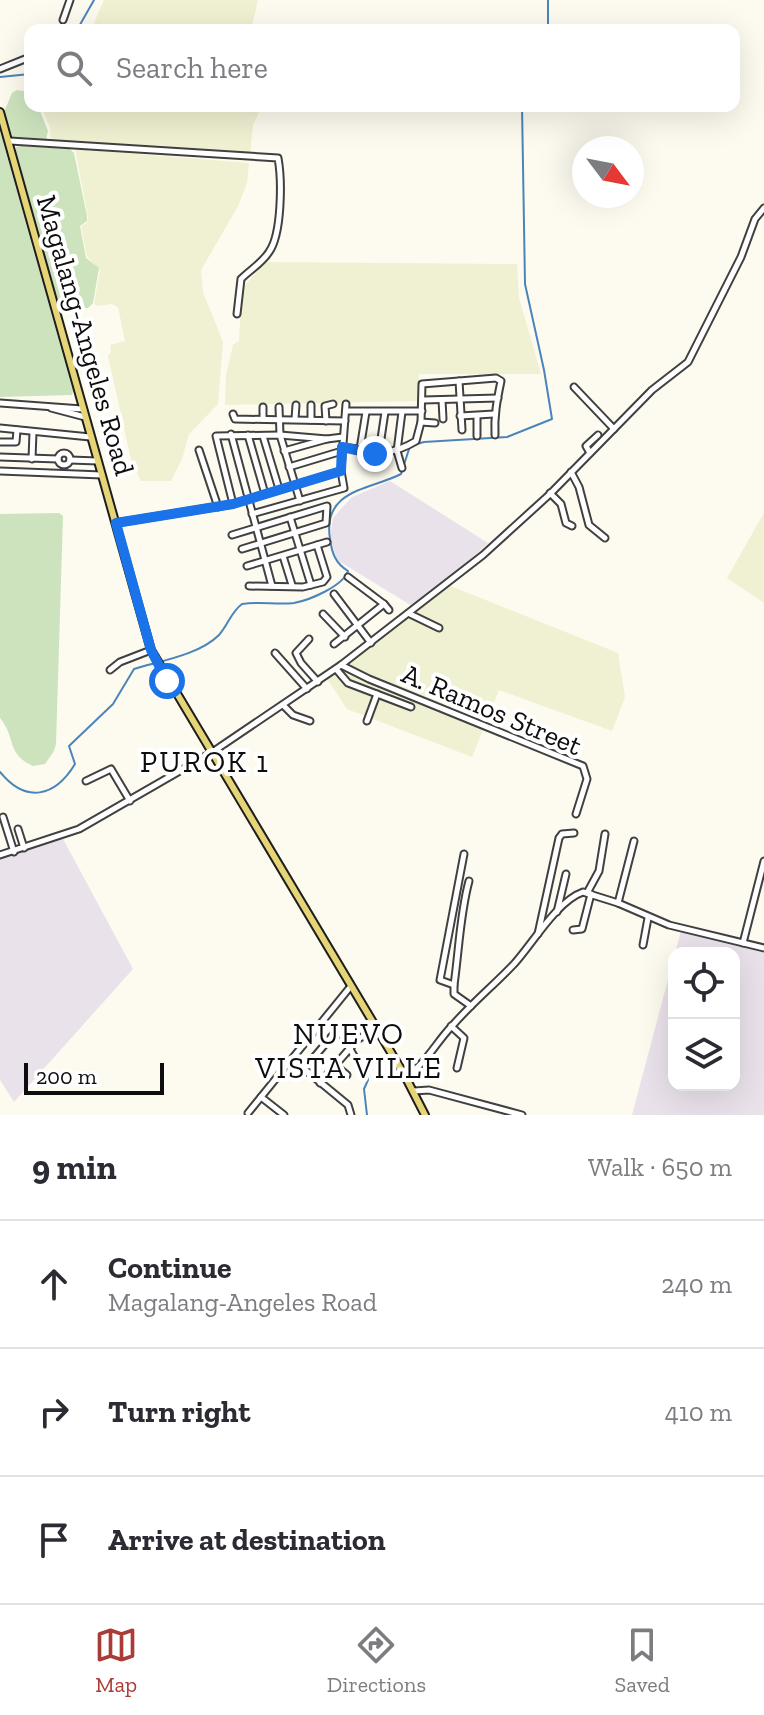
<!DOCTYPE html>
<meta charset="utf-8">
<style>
:root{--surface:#fff;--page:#f7f7f7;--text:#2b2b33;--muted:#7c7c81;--line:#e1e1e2;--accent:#aa3c37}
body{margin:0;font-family:"Zilla Slab",serif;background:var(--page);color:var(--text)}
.controls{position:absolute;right:24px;bottom:24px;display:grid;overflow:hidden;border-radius:16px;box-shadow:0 8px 32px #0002}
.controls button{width:72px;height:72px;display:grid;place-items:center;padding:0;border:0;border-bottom:2px solid var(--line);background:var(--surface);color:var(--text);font:40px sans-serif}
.compass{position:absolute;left:572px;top:136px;width:72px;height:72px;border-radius:50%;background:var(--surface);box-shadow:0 8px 32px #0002;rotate:122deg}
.scale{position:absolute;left:24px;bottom:20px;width:140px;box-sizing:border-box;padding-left:8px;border:4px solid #0d0d0d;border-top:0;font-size:22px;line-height:28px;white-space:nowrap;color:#0d0d0d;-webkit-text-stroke:6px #fff;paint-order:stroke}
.stop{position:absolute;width:24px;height:24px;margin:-18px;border:6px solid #1a73e8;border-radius:50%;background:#fff}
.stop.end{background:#1a73e8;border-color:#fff;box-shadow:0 2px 8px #0008}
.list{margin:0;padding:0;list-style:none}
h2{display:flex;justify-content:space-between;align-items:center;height:104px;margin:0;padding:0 32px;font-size:34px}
h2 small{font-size:26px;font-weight:400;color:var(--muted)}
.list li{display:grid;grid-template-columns:52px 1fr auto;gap:24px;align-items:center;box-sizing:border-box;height:128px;padding:0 32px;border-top:2px solid var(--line)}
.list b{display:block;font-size:30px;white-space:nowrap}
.list p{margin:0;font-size:26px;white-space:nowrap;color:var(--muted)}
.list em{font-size:26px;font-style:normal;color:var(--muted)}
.icon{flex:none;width:44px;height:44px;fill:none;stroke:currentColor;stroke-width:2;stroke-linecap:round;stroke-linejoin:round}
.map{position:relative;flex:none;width:764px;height:1115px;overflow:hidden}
.search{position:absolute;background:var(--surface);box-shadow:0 8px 32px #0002;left:24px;right:24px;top:24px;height:88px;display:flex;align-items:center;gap:20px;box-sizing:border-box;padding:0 28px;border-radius:16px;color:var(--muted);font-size:30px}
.sheet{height:488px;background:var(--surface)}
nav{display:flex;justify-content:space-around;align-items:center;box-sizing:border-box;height:112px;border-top:2px solid var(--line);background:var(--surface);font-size:22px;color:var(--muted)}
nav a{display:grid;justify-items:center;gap:4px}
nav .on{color:var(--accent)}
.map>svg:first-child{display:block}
</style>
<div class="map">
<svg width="764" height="1115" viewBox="0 0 764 1115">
<rect width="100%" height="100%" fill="#fdfbef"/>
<g fill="#eae2ea">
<path d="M390,481l98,62 -35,34 -41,29 -75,-46 -7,-23 3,-19 19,-21z"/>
<path d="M62,837l71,132 -119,133 -14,-22v-223z"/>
<path d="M681,931l83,20v164h-132l42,-158v128h60v-132h-59z"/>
</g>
<g fill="#f0f0d2">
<path d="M104,0h154l-7,30h-160z"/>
<path d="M41,106h221l-9,19 -3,30 -199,-15 -1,-12z"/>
<path d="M75,149l174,14 -2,20 -9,23 -37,64 2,22 20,50 -5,62 -29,30 -7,25 -11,22h-30l-9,-17 -24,-108 3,-4 -1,-7 15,-4 -7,-34 -6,-3 -15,2 -3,-2 6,-34 -13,-13 -6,-31 6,-3 1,-6z"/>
<path d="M265,262l252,2 2,34 22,76h-122l-1,27 -193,4 1,-30 7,-30 6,-4 3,-52z"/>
<path d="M764,513v90l-37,-25z"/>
<path d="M448,585l170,68 7,44 -13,34 -113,-41 -27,67 -125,-48 -21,-32z"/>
</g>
<g fill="#cde3bd">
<path d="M17,90l13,2v14h8l10,25 -2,9 -33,-2 -9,-26 8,-19z"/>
<path d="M0,131l73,260 -1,4 -72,2z"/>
<path d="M22,146l48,3 4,4 13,63v5l-7,5 6,32 13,10 -6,35 -5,5h-25l-4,-3 -43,-153v-5z"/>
<path d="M59,513l4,3 -7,228 -2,7 -9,13 -12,2c-27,-12 -17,-29 -33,-48v-204z"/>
</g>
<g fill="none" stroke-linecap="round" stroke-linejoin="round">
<g stroke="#4b84bb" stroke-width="2">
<path d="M77,30l17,-30"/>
<path d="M548,30v-30"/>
<path d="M0,77l30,-3"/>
<path d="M0,772c26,32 55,25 75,-8l-6,-18 44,-42 21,-35c26,-8 65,-14 85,-34 9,-10 12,-23 23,-31 17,-3 35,1 52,-1 16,-3 49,-17 54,-32 -13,-8 -16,-18 -18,-32 -8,-50 40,-49 71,-65l9,-28 14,-4 83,-5 45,-18 -8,-49 -19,-86 -3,-178"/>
<path d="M366,1066l2,14 -4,9 3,26"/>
</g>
<defs>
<g id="minor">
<path d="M63,20l7,-20"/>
<path d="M0,69l25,-10"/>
<path d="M10,141l268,17c4,22 4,76 -9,94 -7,11 -19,18 -28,27l-4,35"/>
<path d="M459,381l3,49"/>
<path d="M574,387l40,42"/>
<path d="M423,400l75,-2"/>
<path d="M442,400l1,19"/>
<path d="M0,403l82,6"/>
<path d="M311,405v15"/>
<path d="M263,407v12"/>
<path d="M279,407l1,28 20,66"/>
<path d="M51,408l34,9"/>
<path d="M346,411h76"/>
<path d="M233,414l2,5 110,2"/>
<path d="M460,416l34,-2"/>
<path d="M477,416v20"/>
<path d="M295,419l1,-14"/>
<path d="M326,421l-1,-15 8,-2"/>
<path d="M421,422l14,1"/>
<path d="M0,428l90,9"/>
<path d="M231,434l41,152"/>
<path d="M248,435l17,59"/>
<path d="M263,436l16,53"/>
<path d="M0,442h16l1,-12"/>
<path d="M342,447c31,3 44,12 74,-6l5,-19 1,-38 74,-6 5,3c-4,19 -7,35 -6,54"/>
<path d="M360,449l6,-37"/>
<path d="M199,450l19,57"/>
<path d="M284,451l43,-12 16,-2"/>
<path d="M379,452l6,-40"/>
<circle cx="64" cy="459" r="6"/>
<path d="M590,453l-4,-7 12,-11"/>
<path d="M0,457l58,2"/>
<path d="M32,459l1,-27"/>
<path d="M70,460l28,1"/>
<path d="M289,467l53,-16"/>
<path d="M402,468l-5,-17 5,-39"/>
<path d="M0,471l102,4"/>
<path d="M571,472l8,15 10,38 16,13"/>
<path d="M550,493l11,11 5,19 6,3"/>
<path d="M233,504l-17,-68 64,-1 47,4"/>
<path d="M252,514l92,-26 -3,-17 5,-67"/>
<path d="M290,517l21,68"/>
<path d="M116,523l117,-19 108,-33"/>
<path d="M232,535l95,-29 -1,17 -84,26"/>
<path d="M283,556l9,29"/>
<path d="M247,566l80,-24"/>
<path d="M249,586l54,1 20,-5 4,-5 -10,-32"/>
<path d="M334,594l37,49"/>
<path d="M384,604l5,6"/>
<path d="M323,614l22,23"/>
<path d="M410,614l29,14"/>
<path d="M309,639l-13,14 5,10 17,19"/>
<path d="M334,644l50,-40 -36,-27"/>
<path d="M275,653l32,36"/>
<path d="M341,665l28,14 214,87 4,13 -11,35"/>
<path d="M336,669l12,14 63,24"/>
<path d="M110,670l10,-8 31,-12"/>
<path d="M283,705l10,10 17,6"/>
<path d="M367,721l10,-27"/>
<path d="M86,781l25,-12 19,32"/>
<path d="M3,817l11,35"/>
<path d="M18,829l6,19"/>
<path d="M464,854l-24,126 14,5v9l17,12"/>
<path d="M0,855l79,-26 132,-76 130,-88 142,-110 67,-61 102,-104 36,-28 53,-105 14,-38 9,-11"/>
<path d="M587,893l12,-22 6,-37"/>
<path d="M618,903l16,-62"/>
<path d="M557,912l9,-38"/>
<path d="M573,930l9,-1 9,-35"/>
<path d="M538,934l21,-96 3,-4 12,-1"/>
<path d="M743,943l21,-82"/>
<path d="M643,945l5,-27"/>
<path d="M454,985c5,-35 6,-71 15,-104"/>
<path d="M451,1026l13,12 -7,30"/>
<path d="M292,1059l56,46 3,10"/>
<path d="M335,1065l12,10"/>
<path d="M304,1069l34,-40 22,37"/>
<path d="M405,1076c21,-11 31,-34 47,-50 19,-22 42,-41 62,-62 19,-21 43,-63 69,-72l35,11 51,22 95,23"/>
<path d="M320,1083l37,-43 19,-12"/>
<path d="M414,1091l15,-1 93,25"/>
<path d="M261,1097l23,18"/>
<path d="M248,1113l103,-127"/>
</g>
<path id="major" d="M0,112l151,538 254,426 20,39"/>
</defs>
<use href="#minor" stroke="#404040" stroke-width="9"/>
<use href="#major" stroke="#1e1e1e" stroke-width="10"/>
<use href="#minor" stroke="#fff" stroke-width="5"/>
<use href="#major" stroke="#e6d576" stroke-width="6"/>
</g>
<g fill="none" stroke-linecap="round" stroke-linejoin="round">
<path stroke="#1a73e8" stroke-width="10" d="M167,681l-16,-31 -35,-127 117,-19 108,-33 1,-24 33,7"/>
</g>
<g text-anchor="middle" stroke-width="8" stroke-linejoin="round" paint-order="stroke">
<g font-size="28" fill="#0d0d0d" stroke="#fff">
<text transform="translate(86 335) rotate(74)" y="10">Magalang-Angeles Road</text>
<text transform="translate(492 709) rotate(23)" y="10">A. Ramos Street</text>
</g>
<g font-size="30" letter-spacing="2" fill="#0d0d0d" stroke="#fff">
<text x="205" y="772">PUROK 1</text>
<text x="349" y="1044">NUEVO<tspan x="349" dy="34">VISTA VILLE</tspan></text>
</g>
</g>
</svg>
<div class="controls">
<button><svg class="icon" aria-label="locate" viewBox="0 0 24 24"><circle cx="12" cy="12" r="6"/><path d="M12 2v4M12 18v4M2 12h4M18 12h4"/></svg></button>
<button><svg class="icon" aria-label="layers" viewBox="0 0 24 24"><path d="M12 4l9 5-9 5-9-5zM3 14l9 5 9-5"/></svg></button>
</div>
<svg class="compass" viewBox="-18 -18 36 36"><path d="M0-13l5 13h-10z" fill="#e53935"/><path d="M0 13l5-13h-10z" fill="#7c7c81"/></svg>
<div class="scale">200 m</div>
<div class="stop" style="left:167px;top:681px"></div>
<div class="stop end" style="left:375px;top:454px"></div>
<div class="search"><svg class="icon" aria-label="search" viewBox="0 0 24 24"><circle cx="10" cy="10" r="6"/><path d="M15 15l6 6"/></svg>Search here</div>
</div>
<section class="sheet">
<h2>9 min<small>Walk · 650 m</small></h2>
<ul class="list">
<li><svg class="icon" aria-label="ahead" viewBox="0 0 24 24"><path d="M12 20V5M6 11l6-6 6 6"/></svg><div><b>Continue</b><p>Magalang-Angeles Road</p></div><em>240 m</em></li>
<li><svg class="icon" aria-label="right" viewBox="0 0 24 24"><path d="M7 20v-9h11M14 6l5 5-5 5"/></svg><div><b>Turn right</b></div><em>410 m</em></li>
<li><svg class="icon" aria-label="arrive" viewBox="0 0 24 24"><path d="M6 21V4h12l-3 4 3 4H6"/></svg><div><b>Arrive at destination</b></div></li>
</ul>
</section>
<nav>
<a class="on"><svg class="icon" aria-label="map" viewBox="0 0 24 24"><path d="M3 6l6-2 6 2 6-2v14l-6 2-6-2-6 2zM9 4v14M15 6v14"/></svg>Map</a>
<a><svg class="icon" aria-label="directions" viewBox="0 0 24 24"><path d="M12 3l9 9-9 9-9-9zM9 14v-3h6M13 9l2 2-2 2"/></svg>Directions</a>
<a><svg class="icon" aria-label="saved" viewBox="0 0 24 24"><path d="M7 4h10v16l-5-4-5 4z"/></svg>Saved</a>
</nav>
